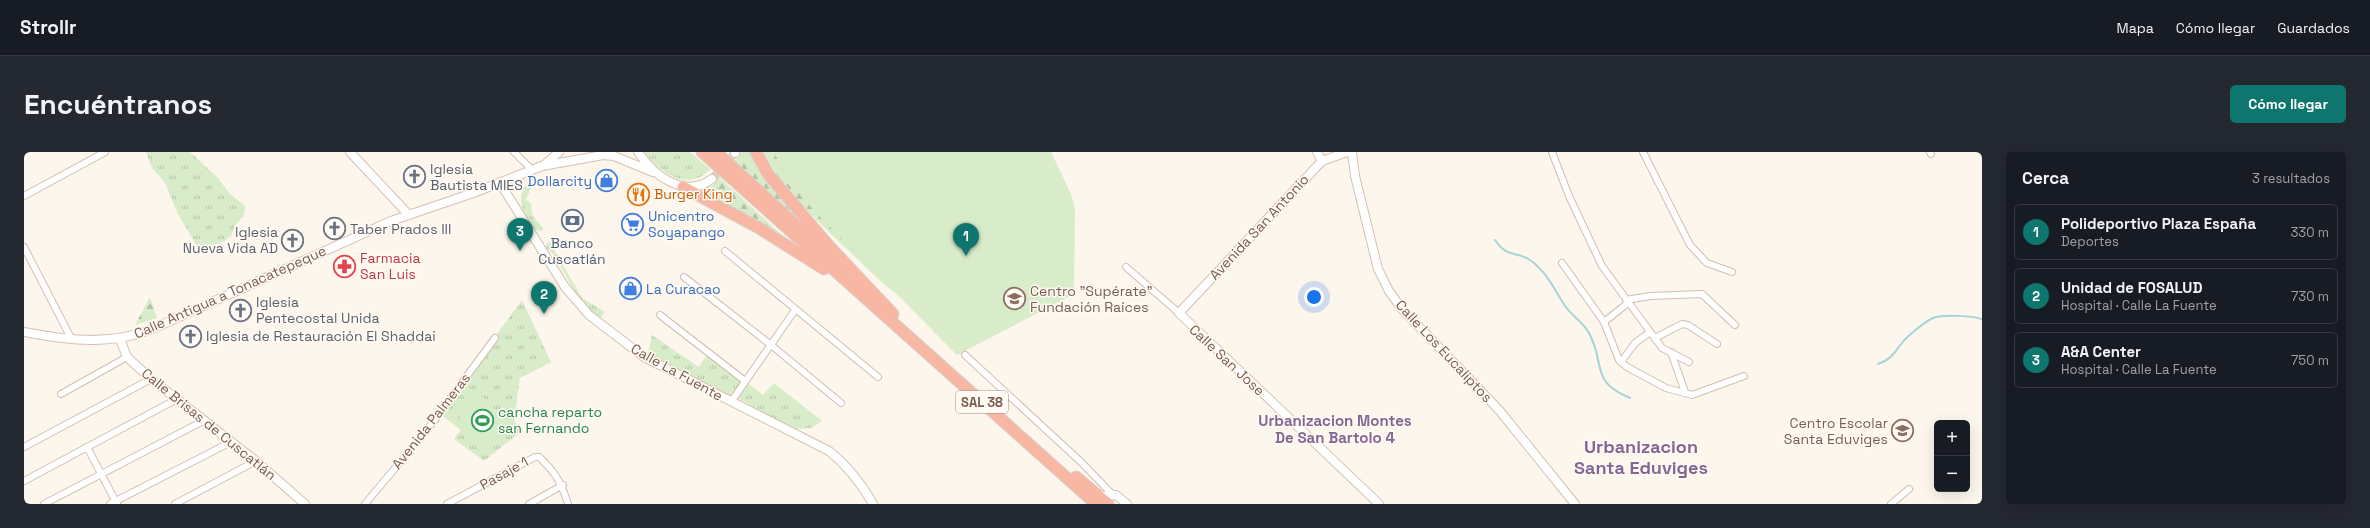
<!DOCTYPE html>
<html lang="es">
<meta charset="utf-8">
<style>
:root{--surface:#171b24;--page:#242831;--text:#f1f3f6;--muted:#9ea1a6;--line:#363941;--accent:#0f766e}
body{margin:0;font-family:"Space Grotesk",sans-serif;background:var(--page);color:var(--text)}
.controls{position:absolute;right:12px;bottom:12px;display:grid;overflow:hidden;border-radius:6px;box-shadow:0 4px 16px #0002}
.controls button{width:36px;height:36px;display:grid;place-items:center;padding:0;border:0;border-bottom:1px solid var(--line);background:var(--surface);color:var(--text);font:20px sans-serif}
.you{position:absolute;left:1290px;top:145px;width:14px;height:14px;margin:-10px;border:3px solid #fff;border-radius:50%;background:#1a73e8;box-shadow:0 0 0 6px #1a73e833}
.badge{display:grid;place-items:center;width:26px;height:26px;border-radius:50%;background:var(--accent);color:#fff;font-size:13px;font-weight:700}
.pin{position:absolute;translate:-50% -33px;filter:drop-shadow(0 1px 2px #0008)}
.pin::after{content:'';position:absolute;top:21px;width:14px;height:12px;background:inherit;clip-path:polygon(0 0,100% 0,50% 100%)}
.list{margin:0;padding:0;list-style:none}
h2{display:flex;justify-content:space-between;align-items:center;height:52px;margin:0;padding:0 16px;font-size:17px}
h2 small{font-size:13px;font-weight:400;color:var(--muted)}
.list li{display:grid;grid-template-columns:26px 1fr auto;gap:12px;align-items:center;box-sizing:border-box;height:56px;margin:0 8px 8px;padding:0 8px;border:1px solid var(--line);border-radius:6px}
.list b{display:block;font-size:15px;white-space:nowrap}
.list p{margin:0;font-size:13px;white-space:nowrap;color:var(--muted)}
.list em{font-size:13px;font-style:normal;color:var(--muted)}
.map{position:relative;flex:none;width:1958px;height:352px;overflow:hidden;border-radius:6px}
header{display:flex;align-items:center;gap:24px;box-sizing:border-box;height:56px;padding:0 20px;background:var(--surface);border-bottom:1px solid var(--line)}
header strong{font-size:19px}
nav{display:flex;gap:22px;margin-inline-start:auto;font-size:14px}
.intro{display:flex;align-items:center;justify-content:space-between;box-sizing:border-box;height:96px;padding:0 24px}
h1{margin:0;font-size:28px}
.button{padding:10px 18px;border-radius:6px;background:var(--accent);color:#fff;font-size:14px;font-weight:700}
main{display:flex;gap:24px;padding:0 24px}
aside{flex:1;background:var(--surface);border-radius:6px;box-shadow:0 4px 16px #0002}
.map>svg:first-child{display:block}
</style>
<header>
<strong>Strollr</strong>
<nav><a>Mapa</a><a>Cómo llegar</a><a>Guardados</a></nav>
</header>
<div class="intro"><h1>Encuéntranos</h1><a class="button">Cómo llegar</a></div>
<main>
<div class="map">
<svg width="1958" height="352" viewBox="0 0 1958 352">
<defs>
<pattern id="grass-tufts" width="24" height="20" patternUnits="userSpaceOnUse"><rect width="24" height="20" fill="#d8ecc9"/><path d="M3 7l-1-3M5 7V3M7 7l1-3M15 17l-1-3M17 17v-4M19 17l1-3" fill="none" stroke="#b4c2a5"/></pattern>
<pattern id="forest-firs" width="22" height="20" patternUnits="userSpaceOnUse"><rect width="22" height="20" fill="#d8ecc9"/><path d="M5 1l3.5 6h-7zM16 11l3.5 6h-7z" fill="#b4c2a5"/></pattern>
</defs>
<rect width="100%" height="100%" fill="#fdf6ec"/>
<g fill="url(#grass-tufts)">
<path d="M122,0h44l28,26 12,16 15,12 -1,9 -9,11 -4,10 -8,6 -24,8 -22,-38 -12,-29 -13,-15z"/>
<path d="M619,0h47l20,17c-22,25 -51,2 -67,-17z"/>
<path d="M504,31l4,3 -6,14 5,3 1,12 11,13 -1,3 -7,-1c-9,-13 -22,-32 -7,-47z"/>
<path d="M525,89l33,57 23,14 -4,5c-20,-3 -37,-50 -49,-64 -2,-3 -5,-4 -7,-6z"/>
<path d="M498,148l29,62 -31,16 -6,43 9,9 -39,31 -30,-22 7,-9 -22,-17z"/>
<path d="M628,183l47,32 9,-14 35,27 -12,16 -8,-2 -75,-41z"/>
<path d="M722,230l17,13 11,-12 48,38 -11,7 -17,1 -58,-32z"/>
</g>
<g fill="url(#forest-firs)">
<path d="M717,0h10l14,26 51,58 -83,-73z"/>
<path d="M740,0h25l125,131 -20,9c-16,-12 -30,-27 -45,-41 -28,-27 -69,-63 -85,-99z"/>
<path d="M695,25l77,71 -38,-27 -59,-30 14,-6z"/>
<path d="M126,145l7,21 -22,7z"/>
</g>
<g fill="#d8ecc9">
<path d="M750,0h277l20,42 4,16 -1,84 -117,61 -143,-144 -30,-39z"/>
<path d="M454,240l30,33 -22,21 -30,-32z"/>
</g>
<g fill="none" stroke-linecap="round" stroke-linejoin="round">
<g stroke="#a5d3da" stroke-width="2">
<path d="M1471,88c13,19 20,10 35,20 17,12 24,29 35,46 7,10 18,16 24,27 17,31 0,48 41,65"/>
<path d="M1854,212c13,-4 16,-11 24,-21 5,-7 24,-22 31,-25 10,-4 39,-2 49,1"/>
</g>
<path stroke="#dcd0c4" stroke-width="8" stroke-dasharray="8 4" stroke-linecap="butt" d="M688,27l23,-26"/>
<defs>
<g id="street">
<path d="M490,0l18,18"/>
<path d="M1528,0l17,44 33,70 60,82 27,14"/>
<path d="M1619,0l47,93 17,18 25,9"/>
<path d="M1906,0l1,2"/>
<path d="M0,44l81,-44"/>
<path d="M0,95l48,93"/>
<path d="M701,99l153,126"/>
<path d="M1538,111l42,59 15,38 8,7 39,21 26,7 52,-19"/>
<path d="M1102,115l53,46"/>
<path d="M660,125l87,68 70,58"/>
<path d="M1602,148l24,-4 52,-2 33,31"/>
<path d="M636,163l85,66"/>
<path d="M1580,170l24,-19"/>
<path d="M1631,186l27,-14 6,1 29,19"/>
<path d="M1647,200l14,40"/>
<path d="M941,203l116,107 31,32"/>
<path d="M1597,210l14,-19 15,-11"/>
<path d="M37,242l66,-37"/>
<path d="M707,250l64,-92"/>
<path d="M0,295l127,-68"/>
<path d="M63,295l30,57"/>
<path d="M0,329l153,-82"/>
<path d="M20,352l161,-84"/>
<path d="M86,352l121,-62"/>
<path d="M151,352l81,-43"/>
<path d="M341,352l62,-74 68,-92"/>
<path d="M423,352l88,-47h4c17,16 22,25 29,47"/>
<path d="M505,352l34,-19"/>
<path d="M1867,352l18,-15"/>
</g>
<g id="secondary">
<path d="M326,0l59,63"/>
<path d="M614,0c16,24 46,47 74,27"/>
<path d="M1293,0l5,9"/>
<path d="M1323,0l-25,9 -143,152 200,191"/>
<path d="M1328,0l3,24 23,93 11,22 13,18 97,101 76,94"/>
<path d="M711,1v-1"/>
<path d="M519,14l16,-14"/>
<path d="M476,31l65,104 24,28 55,42 185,94c19,15 32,32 44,53"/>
<path d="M0,180c46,9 89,14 133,-5l234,-106 85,-29 66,-26 61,-11 11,1 39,16"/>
<path d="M96,187l7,18 24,22 105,82 49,43"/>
<path d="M1075,344l17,-1 11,9"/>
</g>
<g id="highway">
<path d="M678,0l394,352"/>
<path d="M692,0l128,117"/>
<path d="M732,0l12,22 60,71 65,69"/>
<path d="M659,35l76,41 65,41"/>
<path d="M1052,325l32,27"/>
</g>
</defs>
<use href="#street" stroke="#d1beb0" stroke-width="8"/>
<use href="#secondary" stroke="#d6c0b0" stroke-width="10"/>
<use href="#highway" stroke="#dad1cd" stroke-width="13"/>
<use href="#street" stroke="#fff" stroke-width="6"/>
<use href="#secondary" stroke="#fff" stroke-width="8"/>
<use href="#highway" stroke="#f7b7a3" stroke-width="11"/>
</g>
<defs>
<symbol id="church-ring" viewBox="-11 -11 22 22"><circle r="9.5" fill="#fffaf3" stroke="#6b7280" stroke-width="1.5"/><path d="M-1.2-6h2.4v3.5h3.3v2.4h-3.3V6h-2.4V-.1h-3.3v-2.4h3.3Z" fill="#6b7280"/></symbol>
<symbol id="shop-ring" viewBox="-11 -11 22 22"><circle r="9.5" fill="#fffaf3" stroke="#3f7fe0" stroke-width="1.5"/><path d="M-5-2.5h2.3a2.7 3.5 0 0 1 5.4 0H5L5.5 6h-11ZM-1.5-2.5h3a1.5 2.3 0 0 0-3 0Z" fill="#3f7fe0"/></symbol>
<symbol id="restaurant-ring" viewBox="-11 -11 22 22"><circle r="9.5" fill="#fffaf3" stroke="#e8710a" stroke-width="1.5"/><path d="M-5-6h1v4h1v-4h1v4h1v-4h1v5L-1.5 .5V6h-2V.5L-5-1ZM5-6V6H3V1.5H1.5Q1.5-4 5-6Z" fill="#e8710a"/></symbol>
<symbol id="bank-ring" viewBox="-11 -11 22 22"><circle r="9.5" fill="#fffaf3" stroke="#5c6f8a" stroke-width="1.5"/><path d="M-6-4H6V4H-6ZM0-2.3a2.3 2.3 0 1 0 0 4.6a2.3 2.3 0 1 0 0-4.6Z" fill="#5c6f8a"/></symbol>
<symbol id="supermarket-ring" viewBox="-11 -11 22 22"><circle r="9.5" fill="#fffaf3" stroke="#3f7fe0" stroke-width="1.5"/><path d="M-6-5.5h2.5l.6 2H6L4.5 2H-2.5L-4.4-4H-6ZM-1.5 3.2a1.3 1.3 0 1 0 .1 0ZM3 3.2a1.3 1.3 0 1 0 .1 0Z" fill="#3f7fe0"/></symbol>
<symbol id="pharmacy-ring" viewBox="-11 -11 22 22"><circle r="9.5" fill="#fffaf3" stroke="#e0444e" stroke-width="1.5"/><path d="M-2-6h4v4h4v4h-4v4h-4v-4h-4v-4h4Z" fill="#e0444e"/></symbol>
<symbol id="university-ring" viewBox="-11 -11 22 22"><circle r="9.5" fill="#fffaf3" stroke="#8d6e63" stroke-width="1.5"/><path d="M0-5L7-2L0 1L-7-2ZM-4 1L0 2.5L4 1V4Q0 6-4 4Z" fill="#8d6e63"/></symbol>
<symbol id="stadium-ring" viewBox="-11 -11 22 22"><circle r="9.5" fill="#fffaf3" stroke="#2e9e5b" stroke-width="1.5"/><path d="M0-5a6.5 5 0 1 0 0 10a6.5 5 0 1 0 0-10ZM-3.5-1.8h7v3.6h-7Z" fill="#2e9e5b"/></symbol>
<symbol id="school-ring" viewBox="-11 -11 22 22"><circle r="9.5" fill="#fffaf3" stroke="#8d6e63" stroke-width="1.5"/><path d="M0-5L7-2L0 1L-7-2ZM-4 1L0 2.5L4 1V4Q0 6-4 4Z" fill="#8d6e63"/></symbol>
</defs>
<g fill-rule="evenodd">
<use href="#church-ring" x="378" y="12" width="25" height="25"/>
<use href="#shop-ring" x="570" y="16" width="25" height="25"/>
<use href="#restaurant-ring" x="602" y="30" width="25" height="25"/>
<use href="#bank-ring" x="536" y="56" width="25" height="25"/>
<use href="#supermarket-ring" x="596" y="60" width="25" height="25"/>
<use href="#church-ring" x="298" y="64" width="25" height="25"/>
<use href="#church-ring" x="256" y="76" width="25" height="25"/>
<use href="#pharmacy-ring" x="308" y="102" width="25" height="25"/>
<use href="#shop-ring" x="594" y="124" width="25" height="25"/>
<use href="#university-ring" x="978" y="134" width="25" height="25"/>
<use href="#church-ring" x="204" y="146" width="25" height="25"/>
<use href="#church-ring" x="154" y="172" width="25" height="25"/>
<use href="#stadium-ring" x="446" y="256" width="25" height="25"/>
<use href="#school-ring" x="1866" y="266" width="25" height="25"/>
</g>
<g text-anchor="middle" stroke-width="3" stroke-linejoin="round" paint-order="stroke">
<rect fill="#fffaf3" stroke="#a28b7f" stroke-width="1" x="932" y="239" width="52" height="22" rx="3"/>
<g font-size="13" font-weight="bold" fill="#7a5c4d">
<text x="958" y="255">SAL 38</text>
</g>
<g font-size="14" fill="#5b616d" stroke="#fffaf3" text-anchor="start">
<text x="406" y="22">Iglesia<tspan x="406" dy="16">Bautista MIES</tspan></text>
<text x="326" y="82">Taber Prados III</text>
<text x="254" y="85" text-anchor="end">Iglesia<tspan x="254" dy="16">Nueva Vida AD</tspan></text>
<text x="232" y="155">Iglesia<tspan x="232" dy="16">Pentecostal Unida</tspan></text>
<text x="182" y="189">Iglesia de Restauración El Shaddai</text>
</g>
<g font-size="14" fill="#366cbe" stroke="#fffaf3" text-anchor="start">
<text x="568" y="34" text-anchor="end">Dollarcity</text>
<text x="624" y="69">Unicentro<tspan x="624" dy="16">Soyapango</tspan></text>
<text x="622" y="142">La Curacao</text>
</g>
<g font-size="14" fill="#c56008" stroke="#fffaf3" text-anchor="start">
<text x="630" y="47">Burger King</text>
</g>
<g font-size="14" fill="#7a5c4d" stroke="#fffaf3">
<text transform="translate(1235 75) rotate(-47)" y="5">Avenida San Antonio</text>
<text transform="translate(206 140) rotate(-24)" y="5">Calle Antigua a Tonacatepeque</text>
<text transform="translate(1420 199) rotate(47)" y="5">Calle Los Eucaliptos</text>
<text transform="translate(1203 208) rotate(43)" y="5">Calle San Jose</text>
<text transform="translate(653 220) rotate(29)" y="5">Calle La Fuente</text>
<text transform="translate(407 269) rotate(-52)" y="5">Avenida Palmeras</text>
<text transform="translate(185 272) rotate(39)" y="5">Calle Brisas de Cuscatlán</text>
<text transform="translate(480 321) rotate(-29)" y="5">Pasaje 1</text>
</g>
<g font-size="14" fill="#4e5e75" stroke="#fffaf3">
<text x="548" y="96">Banco<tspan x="548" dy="16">Cuscatlán</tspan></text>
</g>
<g font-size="14" fill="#be3a42" stroke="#fffaf3" text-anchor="start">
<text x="336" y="111">Farmacia<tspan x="336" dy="16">San Luis</tspan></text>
</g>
<g font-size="14" fill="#785e54" stroke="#fffaf3" text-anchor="start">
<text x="1006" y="144">Centro "Supérate"<tspan x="1006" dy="16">Fundación Raíces</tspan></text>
<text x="1864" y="276" text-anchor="end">Centro Escolar<tspan x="1864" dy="16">Santa Eduviges</tspan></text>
</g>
<g font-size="14" fill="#27864d" stroke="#fffaf3" text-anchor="start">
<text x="474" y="265">cancha reparto<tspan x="474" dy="16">san Fernando</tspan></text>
</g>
<g font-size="15" font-weight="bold" fill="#846695" stroke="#fffaf3">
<text x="1311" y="274">Urbanizacion Montes<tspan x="1311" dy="17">De San Bartolo 4</tspan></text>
</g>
<g font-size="18" font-weight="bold" fill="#846695" stroke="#fffaf3">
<text x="1617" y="301">Urbanizacion<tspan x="1617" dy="21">Santa Eduviges</tspan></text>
</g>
</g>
</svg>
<div class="controls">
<button>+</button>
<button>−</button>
</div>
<div class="you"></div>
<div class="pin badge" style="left:942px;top:104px">1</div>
<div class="pin badge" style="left:520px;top:162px">2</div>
<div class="pin badge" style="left:496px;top:99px">3</div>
</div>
<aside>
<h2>Cerca<small>3 resultados</small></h2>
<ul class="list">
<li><span class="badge">1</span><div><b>Polideportivo Plaza España</b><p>Deportes</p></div><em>330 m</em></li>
<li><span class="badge">2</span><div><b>Unidad de FOSALUD</b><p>Hospital · Calle La Fuente</p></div><em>730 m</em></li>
<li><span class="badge">3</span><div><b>A&amp;A Center</b><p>Hospital · Calle La Fuente</p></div><em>750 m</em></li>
</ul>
</aside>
</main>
